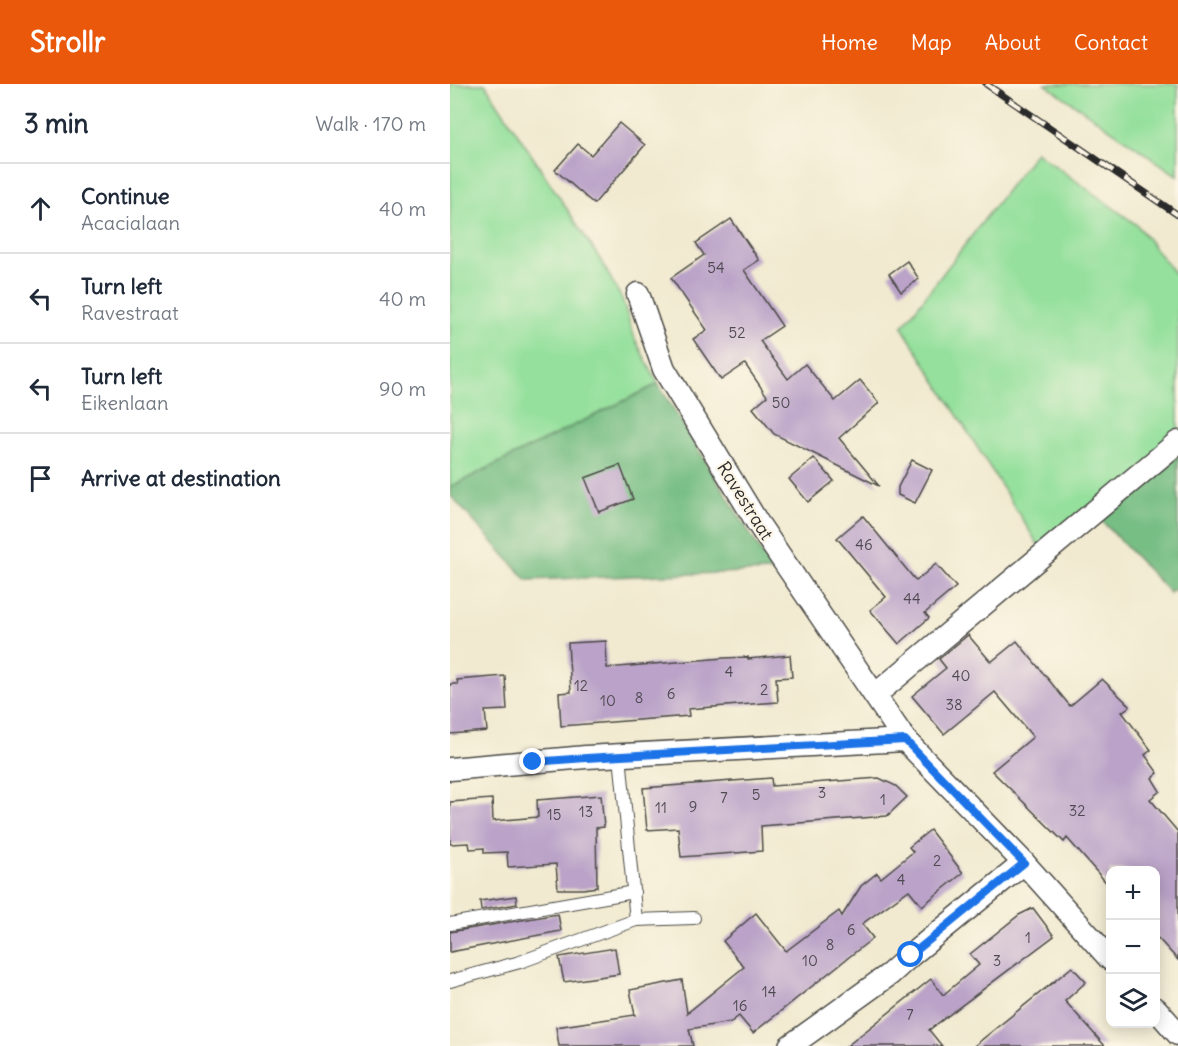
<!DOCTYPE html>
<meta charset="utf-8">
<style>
:root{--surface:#fff;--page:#f6f6f7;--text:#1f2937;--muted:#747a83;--line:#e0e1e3;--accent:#ea580c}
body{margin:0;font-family:Delius,sans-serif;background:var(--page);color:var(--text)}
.controls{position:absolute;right:18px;bottom:18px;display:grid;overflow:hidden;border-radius:12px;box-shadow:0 3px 15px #0003}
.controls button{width:54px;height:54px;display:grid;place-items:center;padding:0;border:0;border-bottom:2px solid var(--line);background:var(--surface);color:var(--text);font:30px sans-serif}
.stop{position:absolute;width:18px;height:18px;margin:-14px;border:4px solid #1a73e8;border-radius:50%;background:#fff}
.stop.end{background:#1a73e8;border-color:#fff;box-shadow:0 2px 6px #0008}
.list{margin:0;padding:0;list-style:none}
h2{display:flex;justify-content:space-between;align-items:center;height:78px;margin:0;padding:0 24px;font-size:26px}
h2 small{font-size:20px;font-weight:400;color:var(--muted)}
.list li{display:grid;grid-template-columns:39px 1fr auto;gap:18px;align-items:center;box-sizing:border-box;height:90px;padding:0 24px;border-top:2px solid var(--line)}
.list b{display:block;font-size:22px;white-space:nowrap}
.list p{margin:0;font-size:20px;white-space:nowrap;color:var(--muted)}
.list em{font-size:20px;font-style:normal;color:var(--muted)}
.icon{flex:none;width:33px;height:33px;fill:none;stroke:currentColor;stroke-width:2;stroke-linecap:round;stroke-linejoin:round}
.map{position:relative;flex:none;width:728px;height:962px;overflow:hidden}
header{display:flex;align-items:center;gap:36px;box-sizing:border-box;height:84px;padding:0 30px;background:var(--accent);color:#fff}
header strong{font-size:28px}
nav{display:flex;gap:33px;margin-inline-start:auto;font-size:21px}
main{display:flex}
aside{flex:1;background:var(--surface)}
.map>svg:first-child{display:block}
</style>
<header>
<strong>Strollr</strong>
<nav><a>Home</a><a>Map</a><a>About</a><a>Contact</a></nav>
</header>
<main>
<aside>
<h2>3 min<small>Walk · 170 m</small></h2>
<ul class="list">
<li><svg class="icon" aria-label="ahead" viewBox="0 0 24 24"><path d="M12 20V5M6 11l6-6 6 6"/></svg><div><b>Continue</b><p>Acacialaan</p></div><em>40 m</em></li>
<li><svg class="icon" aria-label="left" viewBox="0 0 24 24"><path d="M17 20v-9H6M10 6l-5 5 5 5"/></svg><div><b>Turn left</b><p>Ravestraat</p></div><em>40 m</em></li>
<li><svg class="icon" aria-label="left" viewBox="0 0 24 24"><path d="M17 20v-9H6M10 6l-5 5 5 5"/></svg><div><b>Turn left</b><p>Eikenlaan</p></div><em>90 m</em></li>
<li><svg class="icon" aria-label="arrive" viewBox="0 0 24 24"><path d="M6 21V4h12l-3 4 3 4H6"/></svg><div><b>Arrive at destination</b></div></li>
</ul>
</aside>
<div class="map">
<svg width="728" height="962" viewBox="0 0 728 962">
<rect width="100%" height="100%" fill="#fcf5e5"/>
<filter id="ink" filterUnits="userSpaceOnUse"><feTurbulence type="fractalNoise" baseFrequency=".0167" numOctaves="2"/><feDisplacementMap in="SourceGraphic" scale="12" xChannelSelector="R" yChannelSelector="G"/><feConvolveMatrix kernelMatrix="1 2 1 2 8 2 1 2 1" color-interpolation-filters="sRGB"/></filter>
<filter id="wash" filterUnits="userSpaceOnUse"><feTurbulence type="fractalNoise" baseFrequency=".008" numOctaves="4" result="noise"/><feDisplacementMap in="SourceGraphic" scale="24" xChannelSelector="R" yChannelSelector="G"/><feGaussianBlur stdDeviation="1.35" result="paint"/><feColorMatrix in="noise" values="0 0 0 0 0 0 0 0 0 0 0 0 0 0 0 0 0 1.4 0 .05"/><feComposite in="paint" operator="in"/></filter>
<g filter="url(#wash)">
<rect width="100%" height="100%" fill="#f1ead0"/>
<g fill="#94e09c" stroke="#608664" stroke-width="1.5">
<path d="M0,0h35l116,177 21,38 13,40 23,45 -208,103z"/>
<path d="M595,0h133v92z"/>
<path d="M586,68l101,73 41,53v178l-139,90 -137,-219z"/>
</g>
<g fill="#77be84" stroke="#517458" stroke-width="1.5">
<path d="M208,300l115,187 -246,9 -77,-85v-8z"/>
<path d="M728,372v131l-8,6 -69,-73z"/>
</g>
<g id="blocks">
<g fill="#baa2c8">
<path d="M169,39l26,22 -51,59 -39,-34 23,-26 13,11z"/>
<path d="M281,135l28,41 -15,10 38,56 -22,15 28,38 17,-15 30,37 25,-21 19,23 -40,35 40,48 -105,-52 -21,-26 14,-12 -22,-32 -24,16 -28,-41 14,-9 -36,-52 33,-23 -8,-12z"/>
<path d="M457,177l12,18 -18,13 -12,-18z"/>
<path d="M364,374l20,23 -26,21 -19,-23z"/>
<path d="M462,376l20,10 -17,33 -17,-8v-8z"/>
<path d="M170,381l13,34 -34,13 -14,-34z"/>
<path d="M413,432l53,65 20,-17 20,23 -31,26 4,5 -30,26 -29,-34 16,-13 -49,-59z"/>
<path d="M518,551l23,27 26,-21 53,65 32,-27 28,27 -8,6 29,38 -6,5 13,18 -6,5 8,13 -10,8 28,33v128l-23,-25v-65h-45v17l-43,-49 -3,4 -72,-71 41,-34 -38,-45 -51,42 -32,-38 34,-28 -7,-9z"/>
<path d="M156,557l1,27 117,-10 24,-1v2l42,-4 2,22 -16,1 2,24 -90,7 1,7 -128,10 -2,-33 12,-1 -3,-49z"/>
<path d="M55,592l2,34 -22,1 2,20 -37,3v-50h8l-1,-4z"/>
<path d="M321,694l1,8 107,-8 17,8 11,11 -20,19 -126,10 1,25 -81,6 -3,-29 -31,2 -4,-42z"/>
<path d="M151,711l3,32 -8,1 1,59 -14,2h-25l-2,-25 -48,3 -1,-15 -23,1v-5l-14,1 -1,-6 -19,1v-42l42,-3 1,22 45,-4 -1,-17z"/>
<path d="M480,746l33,43 -41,33 -13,-16 -47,34 11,14 -120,95 -14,-17 -8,6 -42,7 4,17h-134l-3,-19 79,-12 -5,-25 52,-10 5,33 57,-46 -21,-26 33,-28 30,38 53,-40 3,5 19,-30 16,-13 4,5 32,-26 -4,-5z"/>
<path d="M66,812l1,8 -36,6 -1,-9z"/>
<path d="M583,824l21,28 -125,94 13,16h-95l84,-67 12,16 36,-30 -9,-11 49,-39z"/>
<path d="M108,830l3,17 -111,21v-20z"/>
<path d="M165,864l4,26 -55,8 -5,-25z"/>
<path d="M622,883l14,15 -21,19 40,45h-131z"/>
</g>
</g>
</g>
<g filter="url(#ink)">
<use href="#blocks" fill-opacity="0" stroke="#494844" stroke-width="1.5"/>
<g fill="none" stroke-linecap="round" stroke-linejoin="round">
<defs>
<g id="service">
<path d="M170,672l16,164"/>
<path d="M0,840l184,-32"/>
<path d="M0,897l70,-19 116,-42 58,-2"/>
</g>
<g id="minor">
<path d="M188,210l26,75 93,153 148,218 119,123 86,96"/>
<path d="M425,611l303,-253"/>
<path d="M0,685l136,-12 319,-17"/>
<path d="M706,925l22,25"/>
<path d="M340,962l100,-72 21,-19 113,-92"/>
</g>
</defs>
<use href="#service" stroke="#494844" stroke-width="14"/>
<use href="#minor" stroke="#494844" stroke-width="25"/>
<use href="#service" stroke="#fff" stroke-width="12"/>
<use href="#minor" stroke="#fff" stroke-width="22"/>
<defs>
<path id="rail" d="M536,0l192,131"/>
</defs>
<use href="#rail" stroke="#2b2b2b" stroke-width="7"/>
<use href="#rail" stroke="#fcf5e5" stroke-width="4.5" stroke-dasharray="14" stroke-linecap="butt"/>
</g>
</g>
<g fill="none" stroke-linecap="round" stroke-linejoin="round" filter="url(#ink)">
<path stroke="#1a73e8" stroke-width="8" d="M83,678l53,-4 319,-18 119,123 -113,92"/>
</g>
<g text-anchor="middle" stroke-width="4.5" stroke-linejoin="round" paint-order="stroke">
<g font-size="15" fill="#4f4952">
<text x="266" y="189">54</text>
<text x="287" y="254">52</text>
<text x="331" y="324">50</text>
<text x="414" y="466">46</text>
<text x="462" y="520">44</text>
<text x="279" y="593">4</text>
<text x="511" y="597">40</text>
<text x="131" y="607">12</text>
<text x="314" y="611">2</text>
<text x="221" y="615">6</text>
<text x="189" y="619">8</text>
<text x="158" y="622">10</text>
<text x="504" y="626">38</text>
<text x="372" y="714">3</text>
<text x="306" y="716">5</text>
<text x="274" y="719">7</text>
<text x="433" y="721">1</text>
<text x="243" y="728">9</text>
<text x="211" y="729">11</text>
<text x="627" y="732">32</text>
<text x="136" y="733">13</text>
<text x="104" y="736">15</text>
<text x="487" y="782">2</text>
<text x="451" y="801">4</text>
<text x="401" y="851">6</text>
<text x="578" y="859">1</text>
<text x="380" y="866">8</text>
<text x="360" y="882">10</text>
<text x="547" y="882">3</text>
<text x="319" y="913">14</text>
<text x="290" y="927">16</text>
<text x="460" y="936">7</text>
</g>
<g font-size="18" fill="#2b2b2b" stroke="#fcf5e5">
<text transform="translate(295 417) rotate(58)" y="6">Ravestraat</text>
</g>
</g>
</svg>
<div class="controls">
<button>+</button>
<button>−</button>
<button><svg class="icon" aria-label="layers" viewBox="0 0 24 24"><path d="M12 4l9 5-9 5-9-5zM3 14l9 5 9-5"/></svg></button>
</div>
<div class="stop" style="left:461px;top:871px"></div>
<div class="stop end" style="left:83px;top:678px"></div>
</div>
</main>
